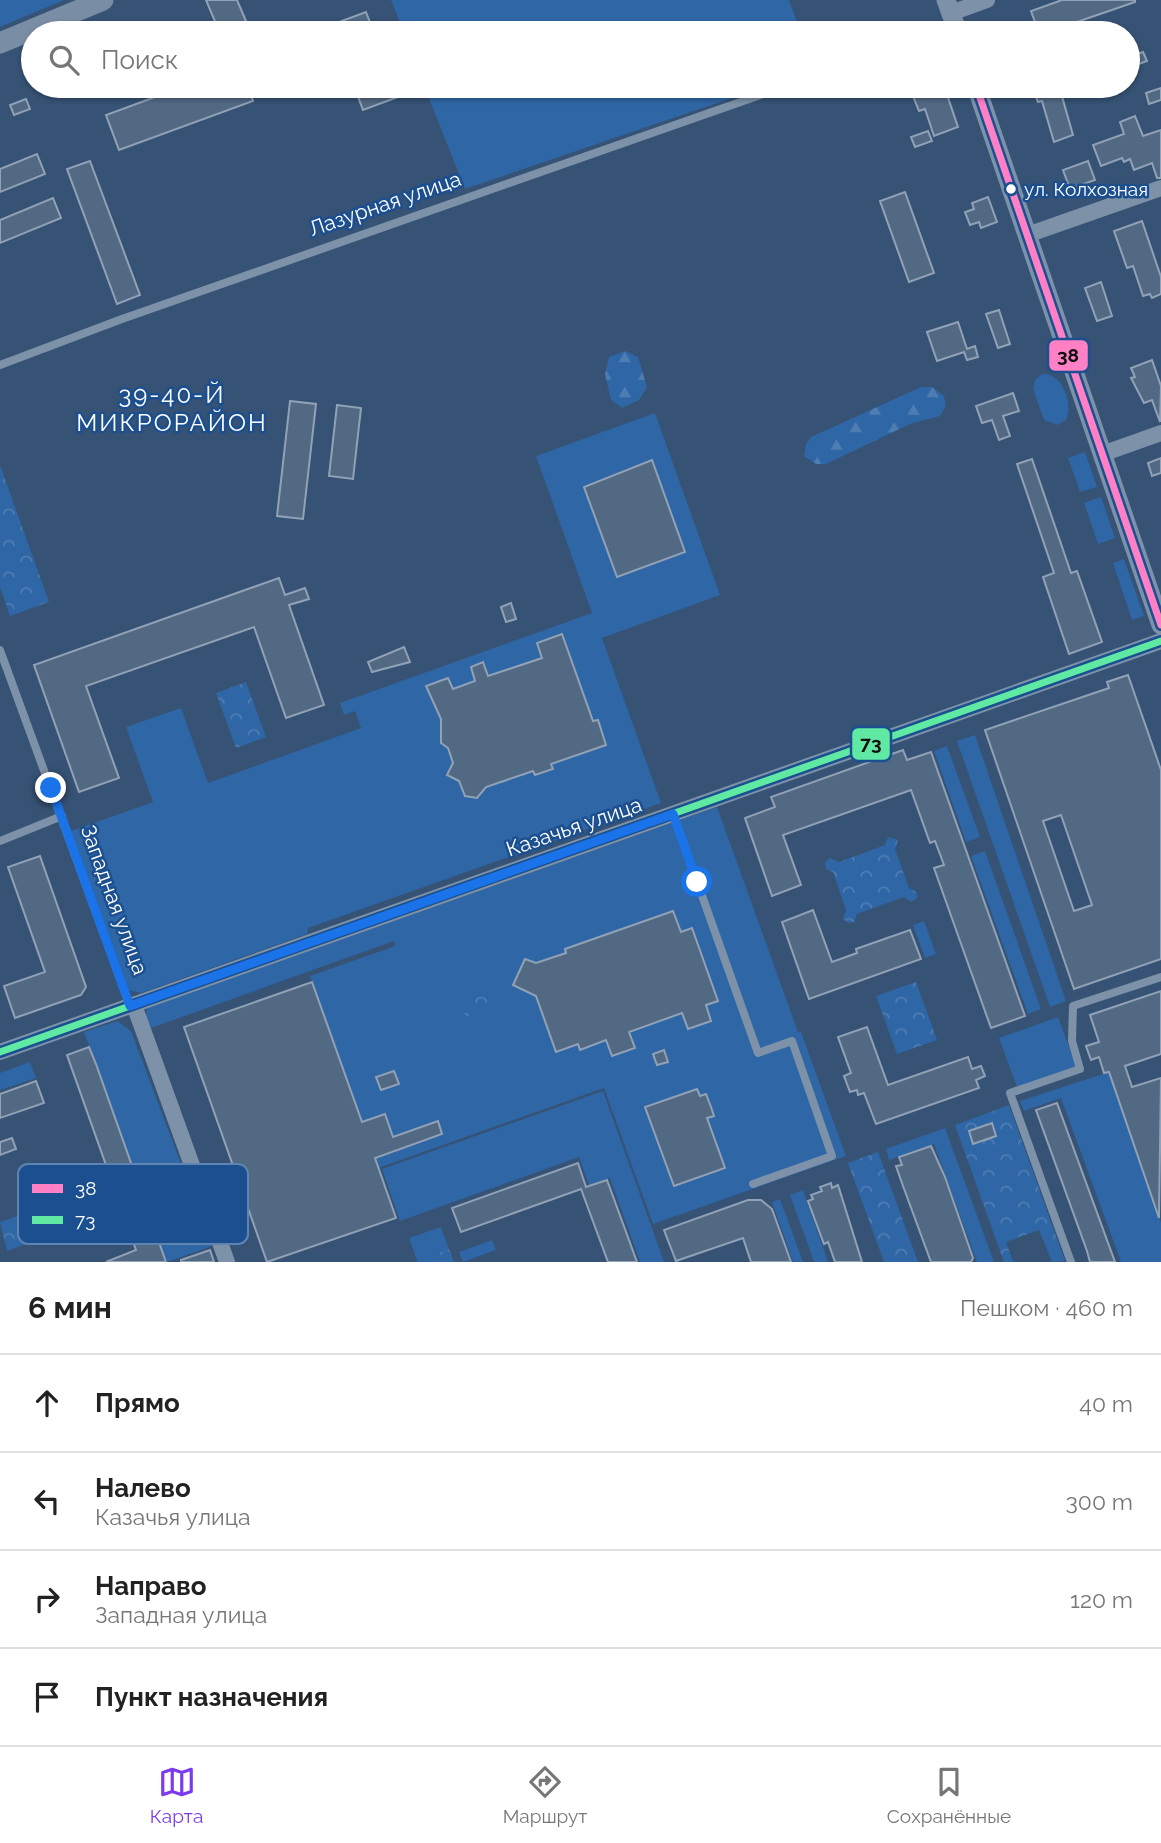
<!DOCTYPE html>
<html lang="ru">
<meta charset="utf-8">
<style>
:root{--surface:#fff;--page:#f2f2f2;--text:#222;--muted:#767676;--line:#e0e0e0;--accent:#7c3aed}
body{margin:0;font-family:Raleway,sans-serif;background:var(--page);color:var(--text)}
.stop{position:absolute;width:21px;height:21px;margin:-16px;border:5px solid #1a73e8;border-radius:50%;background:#fff}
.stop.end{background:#1a73e8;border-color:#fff;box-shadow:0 2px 7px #0008}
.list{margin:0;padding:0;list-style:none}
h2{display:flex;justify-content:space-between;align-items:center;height:91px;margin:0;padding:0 28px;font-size:30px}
h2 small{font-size:23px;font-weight:400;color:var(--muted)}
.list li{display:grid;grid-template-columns:46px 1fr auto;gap:21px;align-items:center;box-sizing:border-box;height:98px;padding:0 28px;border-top:2px solid var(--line)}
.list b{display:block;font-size:26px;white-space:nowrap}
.list p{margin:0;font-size:23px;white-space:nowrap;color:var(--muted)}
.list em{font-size:23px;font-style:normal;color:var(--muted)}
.icon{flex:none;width:38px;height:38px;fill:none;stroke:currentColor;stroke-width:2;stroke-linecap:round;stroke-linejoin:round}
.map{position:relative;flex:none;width:1161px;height:1262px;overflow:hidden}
.search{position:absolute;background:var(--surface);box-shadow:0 2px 5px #0004;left:21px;right:21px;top:21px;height:77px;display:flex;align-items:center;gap:18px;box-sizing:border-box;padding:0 24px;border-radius:38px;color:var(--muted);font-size:26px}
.sheet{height:483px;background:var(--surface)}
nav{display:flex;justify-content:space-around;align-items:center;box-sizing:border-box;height:98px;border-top:2px solid var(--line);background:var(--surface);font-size:19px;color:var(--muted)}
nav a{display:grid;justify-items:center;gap:4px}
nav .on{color:var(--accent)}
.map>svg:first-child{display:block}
</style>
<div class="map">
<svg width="1161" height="1262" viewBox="0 0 1161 1262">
<defs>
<pattern id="forest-firs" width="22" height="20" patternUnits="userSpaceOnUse" patternTransform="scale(1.75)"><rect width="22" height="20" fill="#2f66a5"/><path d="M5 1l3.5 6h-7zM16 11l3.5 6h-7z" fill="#4e7db2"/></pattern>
<pattern id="park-crowns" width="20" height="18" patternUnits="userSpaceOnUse" patternTransform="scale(1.75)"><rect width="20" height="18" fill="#2f66a5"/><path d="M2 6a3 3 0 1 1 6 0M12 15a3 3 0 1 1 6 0" fill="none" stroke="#4e7db2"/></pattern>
</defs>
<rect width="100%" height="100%" fill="#365274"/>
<g fill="#2f66a5">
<path d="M0,0h64l-64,27z"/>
<path d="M391,0h398l12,33h-397z"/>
<path d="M424,86h343l-302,103z"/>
<path d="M1042,374c20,-2 32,30 24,46l-9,5 -13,-5 -11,-31 2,-9z"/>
<path d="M655,413l65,182 -118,43 59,165 -353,125 -1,6 -166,59 -12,-3 -58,-159 82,-29 -27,-75 55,-19 27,75 153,-55 -6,-17 -11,4 -4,-12 252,-90 -56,-157z"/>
<path d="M1085,452l12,35 -17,5 -12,-34z"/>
<path d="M1101,497l14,41 -17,6 -14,-41z"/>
<path d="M1124,559l20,57 -12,4 -19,-57z"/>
<path d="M975,735l91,266 -16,6 -93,-266z"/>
<path d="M947,746l33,91 -14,5 -32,-91z"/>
<path d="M717,807l81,225h3l45,124 -193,68 -49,-136 -226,80 -68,-192 85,-30 -1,-5 -243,87 -5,-13 1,-7z"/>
<path d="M985,851l56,158 -13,5 -57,-158z"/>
<path d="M924,921l12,33 -11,4 -12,-33z"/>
<path d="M1058,1017l18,49 -59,21 -18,-49z"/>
<path d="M117,1021l14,10 81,215 -45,16 -83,-230z"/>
<path d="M30,1062l6,16 -36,12v-17z"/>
<path d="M1109,1072l52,151v39h-40l-60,-164 -37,13 -4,-10z"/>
<path d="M603,1091l61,171h-24l-30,-84 -21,7 -10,-28 -179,64 -18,-52z"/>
<path d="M945,1128l49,134h-17l-43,-118 -45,16 -3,-11z"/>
<path d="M803,1190l25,72h-14l-24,-67z"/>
<path d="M780,1199l23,63h-10l-21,-60z"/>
<path d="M441,1227l8,22 -32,12 -8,-23z"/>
<path d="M492,1240l4,10 -33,12 -4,-10z"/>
</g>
<g fill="url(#forest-firs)">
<path d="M625,351l13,6 9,30 -8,13 -17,8 -11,-8 -6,-26 4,-17z"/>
<path d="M921,387h11l12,9 2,10 -6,10 -30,8 -84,40h-10l-12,-8 2,-12 5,-7z"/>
</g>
<g fill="url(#park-crowns)">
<path d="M0,465l49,137 -39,14 -10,-29z"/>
<path d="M246,682l20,55 -30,11 -20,-55z"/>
<path d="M888,837l10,3 -3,9 14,39 8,4v6l-6,4 -7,-5 -47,17 -3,8 -6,1 -5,-4 3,-9 -13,-38 -7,-3 -1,-7 5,-4 9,4 46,-17z"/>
<path d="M916,982l21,58 -40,14 -21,-58z"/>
<path d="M485,983l9,24 -28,10 -9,-24z"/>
<path d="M1009,1105l56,156 -13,1 -13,-32 -33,12 7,20h-9l-49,-137z"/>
<path d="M878,1152l40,110h-34l-36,-99z"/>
<path d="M58,1202l9,27 -60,22 -7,-29z"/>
<path d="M449,1249l5,13h-37v-1z"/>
</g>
<g fill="#526984" stroke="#92a2b6" stroke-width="2" fill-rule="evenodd">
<path d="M206,0h31l9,21 -27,10z"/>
<path d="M1062,0h73v2l-90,31h-37l27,-11 -4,-11z"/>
<path d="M366,12l8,21h-62v-1z"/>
<path d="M1143,52l4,9 -19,7v-11z"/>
<path d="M185,86h63l5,15 -134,49 -13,-35z"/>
<path d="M354,86h39l5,11 -35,13z"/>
<path d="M936,86h8l14,41 -24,9 -9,-27 -6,2 -6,-15z"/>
<path d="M1032,86h27l14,49 -19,7 -12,-41 -4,1z"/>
<path d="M1161,88v12l-12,4 -3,-11z"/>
<path d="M26,99l4,10 -16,6 -4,-10z"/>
<path d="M1135,116l8,20 18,-6v48h-4l-5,-15 -18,7 -4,-11 -6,3 -2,-4 -21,8 -8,-21 31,-11 -4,-12z"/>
<path d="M928,131l4,10 -17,6 -4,-10z"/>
<path d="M37,154l8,20 -45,18v-23z"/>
<path d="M90,161l50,134 -23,9 -50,-135z"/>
<path d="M1088,161l7,19 -25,9 -7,-19z"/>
<path d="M905,192l29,81 -25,9 -29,-81z"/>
<path d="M988,197l9,25 -16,6 -2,-6 -9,3 -5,-13 9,-3 -2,-6z"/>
<path d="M53,198l8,20 -61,25v-23z"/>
<path d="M1142,221l19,56v17l-9,4 -2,-4 -7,2 -10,-30 -6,2 -13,-37z"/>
<path d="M1101,282l11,34 -15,5 -12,-33z"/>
<path d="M999,310l11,34 -12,4 -12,-34z"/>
<path d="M958,322l9,27 8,-3 3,11 -11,3 -3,-8 -27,9 -10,-29z"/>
<path d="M1152,360l9,26 -1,36 -8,-22 -8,3 -13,-25 4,-1 -4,-9z"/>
<path d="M1013,393l6,18 -16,5 7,20 -11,4 -7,-20 -10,3 -6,-17z"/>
<path d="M290,401l26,3 -13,115 -26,-3z"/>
<path d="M337,405l24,3 -8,71 -24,-3z"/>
<path d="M1161,458v15l-9,3 -4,-13z"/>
<path d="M1032,459l39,114 6,-2 25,71 -33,12 -26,-77 11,-4 -37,-109z"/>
<path d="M652,460l33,92 -68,25 -33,-90z"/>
<path d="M279,578l6,17 20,-7 4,11 -20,6 35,100 -38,13 -32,-91 -168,59 33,92 -40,14 -45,-127z"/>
<path d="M511,603l5,16 -10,3 -5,-15z"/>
<path d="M562,634l31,87 5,-1 8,25 -55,19 2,5 -18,6 -2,-4 -47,16 -9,11 -12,-2 -6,-15 -12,-6 6,-12 -5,-15 -7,-5v-24l-15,-33 22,-8 5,11 22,-8 -4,-14 12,-5 5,14 54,-18 -5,-15z"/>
<path d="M404,647l6,15 -38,10 -4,-10z"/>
<path d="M1128,675l33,95v189l-87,30 -89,-259 124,-42 -2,-6zM1061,815l31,90 -18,6 -31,-90z"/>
<path d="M903,750l4,10 24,-8 94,264 -34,12 -57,-160 10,-3 -9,-24 -5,2 -19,-53 -128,45 18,50 -29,11 -27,-78 30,-11 -4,-10z"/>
<path d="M40,856l46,131 -5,8 -66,23 -11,-32 41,-14 -37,-105z"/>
<path d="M813,910l19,52 25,-9 -1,-4 54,-19 11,29 -112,40 -27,-77z"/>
<path d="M673,911l8,21 11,-4 26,73 -12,4 5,16 -23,8 -6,-16 -53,19 6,16 -23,8 -6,-16 -26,10 -2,-6 -22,8 -20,-56 -23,-11 12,-26 11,4 30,-10 -1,-4z"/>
<path d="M312,982l50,140 23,-8 8,23 45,-16 4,13 -67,24 21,60 -129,44 -83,-235z"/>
<path d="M1161,991v63l-36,12 7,21 29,-9 -2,140 -50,-146 -5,1 -5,-16 -8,3 -5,-14 13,-4 -9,-27z"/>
<path d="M867,1027l21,58 80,-28 4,12 9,-3 4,10 -9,4 3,8 -103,36 -12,-31 -6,2 -1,-5 -7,2 -6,-16 7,-3 -13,-36z"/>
<path d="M89,1047l7,17 70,198h-60l30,-12 -69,-195z"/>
<path d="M664,1050l4,12 -11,3 -4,-11z"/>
<path d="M394,1071l5,13 -18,6 -5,-13z"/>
<path d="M36,1081l8,22 -44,15v-24z"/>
<path d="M697,1089l3,7 6,-2 5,13 3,9 -7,2 18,50 -51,18 -29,-79z"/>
<path d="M1057,1103l58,159h-25l-3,-11 -51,-141z"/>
<path d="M992,1123l4,13 -23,8 -4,-13z"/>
<path d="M12,1138l4,11 -16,6v-13z"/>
<path d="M931,1146l14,31 28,81 -2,4h-40l-28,-76 -7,-20 6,-1 -3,-8z"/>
<path d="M578,1163l8,24 21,-7 30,82h-29l-27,-73 -120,43 -9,-24z"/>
<path d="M831,1183l1,5 6,-3 24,77h-27l-7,-20 -4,2 -16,-43 5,-2 -2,-4 11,-4 -2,-4z"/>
<path d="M748,1200h13l11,9 19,53h-40l-8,-24 -67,23 -12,-31z"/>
<path d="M210,1250l4,12h-33v-2z"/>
</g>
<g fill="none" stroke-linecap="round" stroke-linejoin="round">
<g stroke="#7d92a8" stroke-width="8">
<path d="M936,33l19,-7"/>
<path d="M0,365l122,-46 664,-233"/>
<path d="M0,650l130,356"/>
<path d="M673,814l85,239 34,-12 40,115 -79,28"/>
<path d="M0,841l62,-25"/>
<path d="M1071,1262l-61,-169 70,-24 -8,-28 1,-35 88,-29"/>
</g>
<g stroke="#7d92a8" stroke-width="16">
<path d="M951,13l36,-13"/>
<path d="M1027,235l134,-47"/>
<path d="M1102,454l59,-21"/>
<path d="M134,1005l93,257"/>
<path d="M0,1052l1161,-411"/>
</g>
<g stroke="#7d92a8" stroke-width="19">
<path d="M946,0l12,33"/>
<path d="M976,86l185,539"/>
</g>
<path stroke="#798da4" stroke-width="21" d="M0,43l103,-43"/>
<defs>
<path id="bus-1" d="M976,86l185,539"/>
<path id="bus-2" d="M0,1052l1161,-411"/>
</defs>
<use href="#bus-1" stroke="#1b4f8f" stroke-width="12"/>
<use href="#bus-2" stroke="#1b4f8f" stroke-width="12"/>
<use href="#bus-1" stroke="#ff80c5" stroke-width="7"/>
<use href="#bus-2" stroke="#60e9a3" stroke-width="7"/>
</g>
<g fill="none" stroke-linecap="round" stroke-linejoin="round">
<path stroke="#1a73e8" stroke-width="9" d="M51,788l79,218 543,-192 24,68"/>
</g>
<circle fill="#fff" stroke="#1b4f8f" stroke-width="2.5" cx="1011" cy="189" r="6"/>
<g text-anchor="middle" stroke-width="5" stroke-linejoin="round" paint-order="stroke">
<g font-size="19" fill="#fff" stroke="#1b4f8f" text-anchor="start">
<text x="1024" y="196">ул. Колхозная</text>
</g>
<g font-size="21" fill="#fff" stroke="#1b4f8f">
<text transform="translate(385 204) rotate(-19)" y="7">Лазурная улица</text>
<text transform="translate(574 827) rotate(-19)" y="7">Казачья улица</text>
<text transform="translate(114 900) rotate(70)" y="7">Западная улица</text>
</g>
<g font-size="24" letter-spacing="2" fill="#fff" stroke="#1b4f8f">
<text x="172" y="403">39-40-Й<tspan x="172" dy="28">МИКРОРАЙОН</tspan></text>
</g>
</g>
<rect x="18" y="1164" width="230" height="80" rx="10" fill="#1b4f8f" stroke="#5f84b1" stroke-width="2"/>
<rect x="32" y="1184" width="31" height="9" fill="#ff80c5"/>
<rect x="32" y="1216" width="31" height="8" fill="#60e9a3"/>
<g font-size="19" fill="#fff">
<text x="75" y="1195">38</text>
<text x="75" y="1227">73</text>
</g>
<g stroke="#1b4f8f" stroke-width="2.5">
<rect x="1048" y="339" width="41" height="33" rx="7" fill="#ff80c5"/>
<rect x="851" y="727" width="40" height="34" rx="7" fill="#60e9a3"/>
</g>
<g font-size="19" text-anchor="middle" font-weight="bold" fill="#111">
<text x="1068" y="362">38</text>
<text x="871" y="750">73</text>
</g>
</svg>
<div class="stop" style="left:697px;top:882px"></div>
<div class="stop end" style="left:51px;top:788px"></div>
<div class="search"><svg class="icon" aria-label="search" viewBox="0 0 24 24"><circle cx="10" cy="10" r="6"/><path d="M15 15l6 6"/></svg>Поиск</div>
</div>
<section class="sheet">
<h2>6 мин<small>Пешком · 460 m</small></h2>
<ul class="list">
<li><svg class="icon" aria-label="ahead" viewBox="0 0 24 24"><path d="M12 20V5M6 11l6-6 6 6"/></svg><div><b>Прямо</b></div><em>40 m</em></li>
<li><svg class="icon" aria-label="left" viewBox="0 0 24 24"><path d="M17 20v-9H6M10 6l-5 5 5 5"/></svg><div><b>Налево</b><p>Казачья улица</p></div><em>300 m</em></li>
<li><svg class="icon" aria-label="right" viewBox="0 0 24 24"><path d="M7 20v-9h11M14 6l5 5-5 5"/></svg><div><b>Направо</b><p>Западная улица</p></div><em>120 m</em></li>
<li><svg class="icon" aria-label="arrive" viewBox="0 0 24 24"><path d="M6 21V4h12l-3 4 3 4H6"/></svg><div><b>Пункт назначения</b></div></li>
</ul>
</section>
<nav>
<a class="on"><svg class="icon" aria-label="map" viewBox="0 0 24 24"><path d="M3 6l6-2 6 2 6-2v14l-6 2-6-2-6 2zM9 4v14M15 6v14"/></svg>Карта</a>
<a><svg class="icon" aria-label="directions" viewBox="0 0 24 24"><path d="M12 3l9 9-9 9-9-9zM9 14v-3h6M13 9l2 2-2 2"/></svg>Маршрут</a>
<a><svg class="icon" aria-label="saved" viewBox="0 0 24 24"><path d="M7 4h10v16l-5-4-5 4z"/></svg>Сохранённые</a>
</nav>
